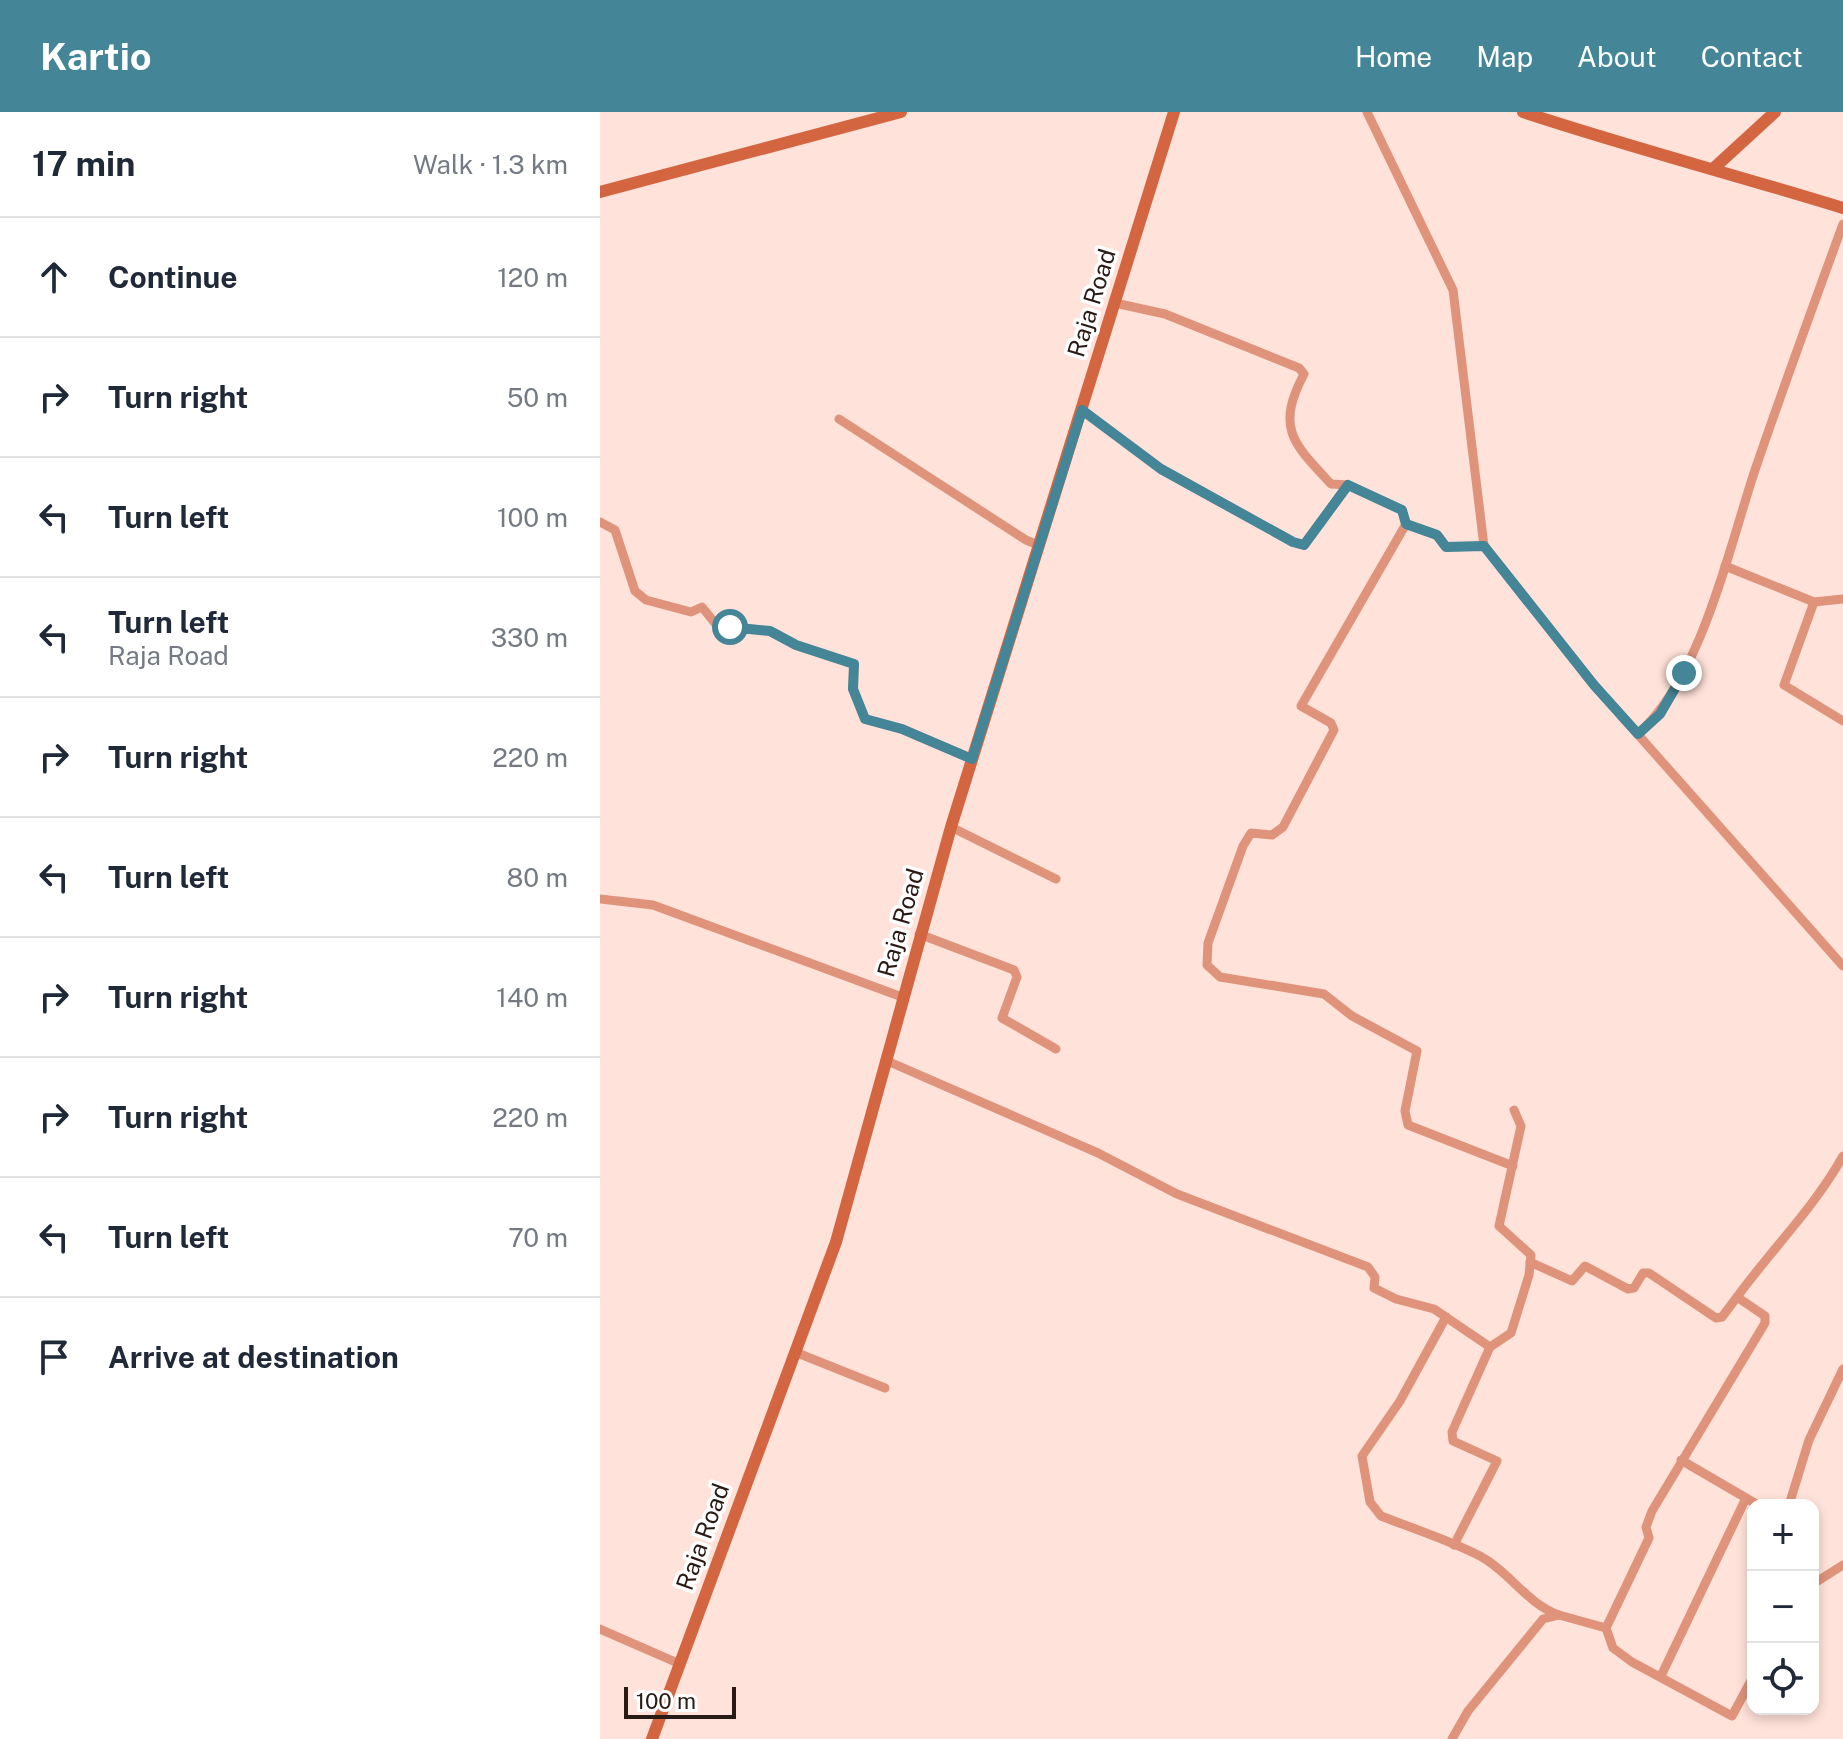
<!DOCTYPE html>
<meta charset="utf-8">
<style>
:root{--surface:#fff;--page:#f6f6f7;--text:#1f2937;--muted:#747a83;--line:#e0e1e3;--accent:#448597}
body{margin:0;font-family:"Public Sans",sans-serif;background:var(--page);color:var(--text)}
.controls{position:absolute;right:24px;bottom:24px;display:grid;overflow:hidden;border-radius:16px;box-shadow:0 4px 12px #0003}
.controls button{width:72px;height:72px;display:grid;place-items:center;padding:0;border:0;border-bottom:2px solid var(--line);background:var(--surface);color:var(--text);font:40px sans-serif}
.scale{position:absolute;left:24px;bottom:20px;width:112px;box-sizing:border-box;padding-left:8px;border:4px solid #2a1a14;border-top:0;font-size:22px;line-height:28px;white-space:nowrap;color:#2a1a14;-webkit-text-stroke:6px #fff;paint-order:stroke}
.stop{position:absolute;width:24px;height:24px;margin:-18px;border:6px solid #448597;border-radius:50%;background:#fff}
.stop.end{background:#448597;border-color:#fff;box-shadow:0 2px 8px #0008}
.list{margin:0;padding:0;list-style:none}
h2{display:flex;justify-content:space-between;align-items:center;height:104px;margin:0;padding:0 32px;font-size:34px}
h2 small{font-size:26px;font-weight:400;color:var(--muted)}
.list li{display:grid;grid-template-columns:52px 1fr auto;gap:24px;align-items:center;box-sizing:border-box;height:120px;padding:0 32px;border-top:2px solid var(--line)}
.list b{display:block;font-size:30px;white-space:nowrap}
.list p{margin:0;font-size:26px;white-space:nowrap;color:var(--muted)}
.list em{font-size:26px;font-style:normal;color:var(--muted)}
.icon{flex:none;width:44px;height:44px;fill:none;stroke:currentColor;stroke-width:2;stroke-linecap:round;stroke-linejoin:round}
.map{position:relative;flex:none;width:1243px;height:1627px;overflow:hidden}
header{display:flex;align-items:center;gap:48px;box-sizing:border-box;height:112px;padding:0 40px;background:var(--accent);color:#fff}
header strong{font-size:38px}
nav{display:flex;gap:44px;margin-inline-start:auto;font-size:28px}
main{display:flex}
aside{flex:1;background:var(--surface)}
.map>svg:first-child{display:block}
</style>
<header>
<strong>Kartio</strong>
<nav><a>Home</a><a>Map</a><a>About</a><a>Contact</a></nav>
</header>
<main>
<aside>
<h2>17 min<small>Walk · 1.3 km</small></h2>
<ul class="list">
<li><svg class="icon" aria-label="ahead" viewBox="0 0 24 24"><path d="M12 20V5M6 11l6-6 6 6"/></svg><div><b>Continue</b></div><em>120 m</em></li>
<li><svg class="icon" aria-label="right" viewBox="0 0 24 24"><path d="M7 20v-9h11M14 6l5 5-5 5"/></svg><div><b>Turn right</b></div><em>50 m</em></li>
<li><svg class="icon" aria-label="left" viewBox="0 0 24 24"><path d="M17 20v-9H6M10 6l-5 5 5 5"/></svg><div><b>Turn left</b></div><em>100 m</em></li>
<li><svg class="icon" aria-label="left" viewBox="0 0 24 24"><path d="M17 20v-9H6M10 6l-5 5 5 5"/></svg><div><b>Turn left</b><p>Raja Road</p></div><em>330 m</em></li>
<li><svg class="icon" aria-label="right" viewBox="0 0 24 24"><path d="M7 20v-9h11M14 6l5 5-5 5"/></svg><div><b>Turn right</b></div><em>220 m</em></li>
<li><svg class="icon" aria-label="left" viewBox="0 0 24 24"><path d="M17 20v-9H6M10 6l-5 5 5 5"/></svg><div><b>Turn left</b></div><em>80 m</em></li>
<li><svg class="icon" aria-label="right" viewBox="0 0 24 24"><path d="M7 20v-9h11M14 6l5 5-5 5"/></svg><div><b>Turn right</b></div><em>140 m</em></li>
<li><svg class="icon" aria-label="right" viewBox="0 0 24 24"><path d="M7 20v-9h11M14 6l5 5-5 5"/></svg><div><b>Turn right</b></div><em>220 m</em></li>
<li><svg class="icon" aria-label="left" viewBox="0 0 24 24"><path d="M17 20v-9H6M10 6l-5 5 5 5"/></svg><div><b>Turn left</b></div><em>70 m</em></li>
<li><svg class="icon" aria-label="arrive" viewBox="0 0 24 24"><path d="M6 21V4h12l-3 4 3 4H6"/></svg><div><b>Arrive at destination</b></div></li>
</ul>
</aside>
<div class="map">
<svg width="1243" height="1627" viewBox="0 0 1243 1627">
<rect width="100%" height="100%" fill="#ffe2d9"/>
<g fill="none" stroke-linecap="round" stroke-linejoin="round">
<g stroke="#df937b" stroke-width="9">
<path d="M767,0l86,178 31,256 110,139 249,281"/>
<path d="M515,191l50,11 134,54 5,6c-29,55 -10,70 27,110l17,1 54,25 4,14 31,11 9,12 38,-1"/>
<path d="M482,298l79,59 132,73 11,3 44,-60"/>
<path d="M239,307l187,121 12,5"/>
<path d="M0,410l15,8 20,61 11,9 45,12 11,-5 16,20 52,4 26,14 58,19 -1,25 12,30 37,10 70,30"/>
<path d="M806,412l-105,182 30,17 3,7 -51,97 -11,8 -21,-2 -8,13 -35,97 -1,22 13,12 104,17 28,22 65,35 -12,60 3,14 105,41"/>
<path d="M1125,454l89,36 29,-3"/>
<path d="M1214,490l-30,83 59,36"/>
<path d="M1038,622c64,-58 90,-183 117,-264 28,-82 58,-164 88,-246"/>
<path d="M351,715l105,52"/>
<path d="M0,787l53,6 249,92"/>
<path d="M319,822l95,36 3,7 -15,41 54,31"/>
<path d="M285,948l211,92 81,42 191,73 7,10 -1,11 22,11 38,10 56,38 21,-14 18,-58 2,-20 -32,-29 22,-100 -7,-16"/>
<path d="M930,1150l42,19 13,-15 43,23 6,-1 9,-15h6l67,45 6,-1 15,-20"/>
<path d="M846,1205l-46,84 -38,55 8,46 11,14c33,13 68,24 99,40 30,16 47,48 79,59"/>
<path d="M195,1240l90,36"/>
<path d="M1081,1348l77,45"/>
<path d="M1189,1393l20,-65 34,-71"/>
<path d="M854,1433l43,-84 -44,-20 -1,-9 38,-85"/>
<path d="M1213,1472l30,-19"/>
<path d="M1006,1516l43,-90 -3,-11 6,-16 113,-188v-7l-28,-19c35,-48 77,-89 106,-141"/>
<path d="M0,1517l80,35"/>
<path d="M1061,1564l85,-178"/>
<path d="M852,1627l16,-28 75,-92 16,-4 47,13 7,20 19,14 100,54 21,-39"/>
</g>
<g stroke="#d36541" stroke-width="12">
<path d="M923,0c106,35 213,63 320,96"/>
<path d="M1114,56l61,-56"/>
<path d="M0,80l301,-80"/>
<path d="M52,1627l184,-497 115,-415 223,-715"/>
</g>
</g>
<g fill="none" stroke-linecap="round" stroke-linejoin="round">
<path stroke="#448597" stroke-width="10" d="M130,515l40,4 26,14 58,19 -1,25 12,30 37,10 70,30 110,-349 79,59 132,73 11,3 44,-60 54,25 4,14 31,11 9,12 38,-1 110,139 44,49 22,-20 24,-41"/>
</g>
<g text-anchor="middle" stroke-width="7" stroke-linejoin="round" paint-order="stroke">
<g font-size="24" fill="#2a1a14" stroke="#fff">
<text transform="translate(492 191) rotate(-73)" y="8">Raja Road</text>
<text transform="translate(301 811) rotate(-74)" y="8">Raja Road</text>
<text transform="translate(103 1425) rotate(-70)" y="8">Raja Road</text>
</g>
</g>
</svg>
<div class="controls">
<button>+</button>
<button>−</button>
<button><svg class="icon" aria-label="locate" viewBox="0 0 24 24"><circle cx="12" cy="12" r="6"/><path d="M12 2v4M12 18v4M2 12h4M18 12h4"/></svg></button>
</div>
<div class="scale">100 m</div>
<div class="stop" style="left:130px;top:515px"></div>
<div class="stop end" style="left:1084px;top:561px"></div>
</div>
</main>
